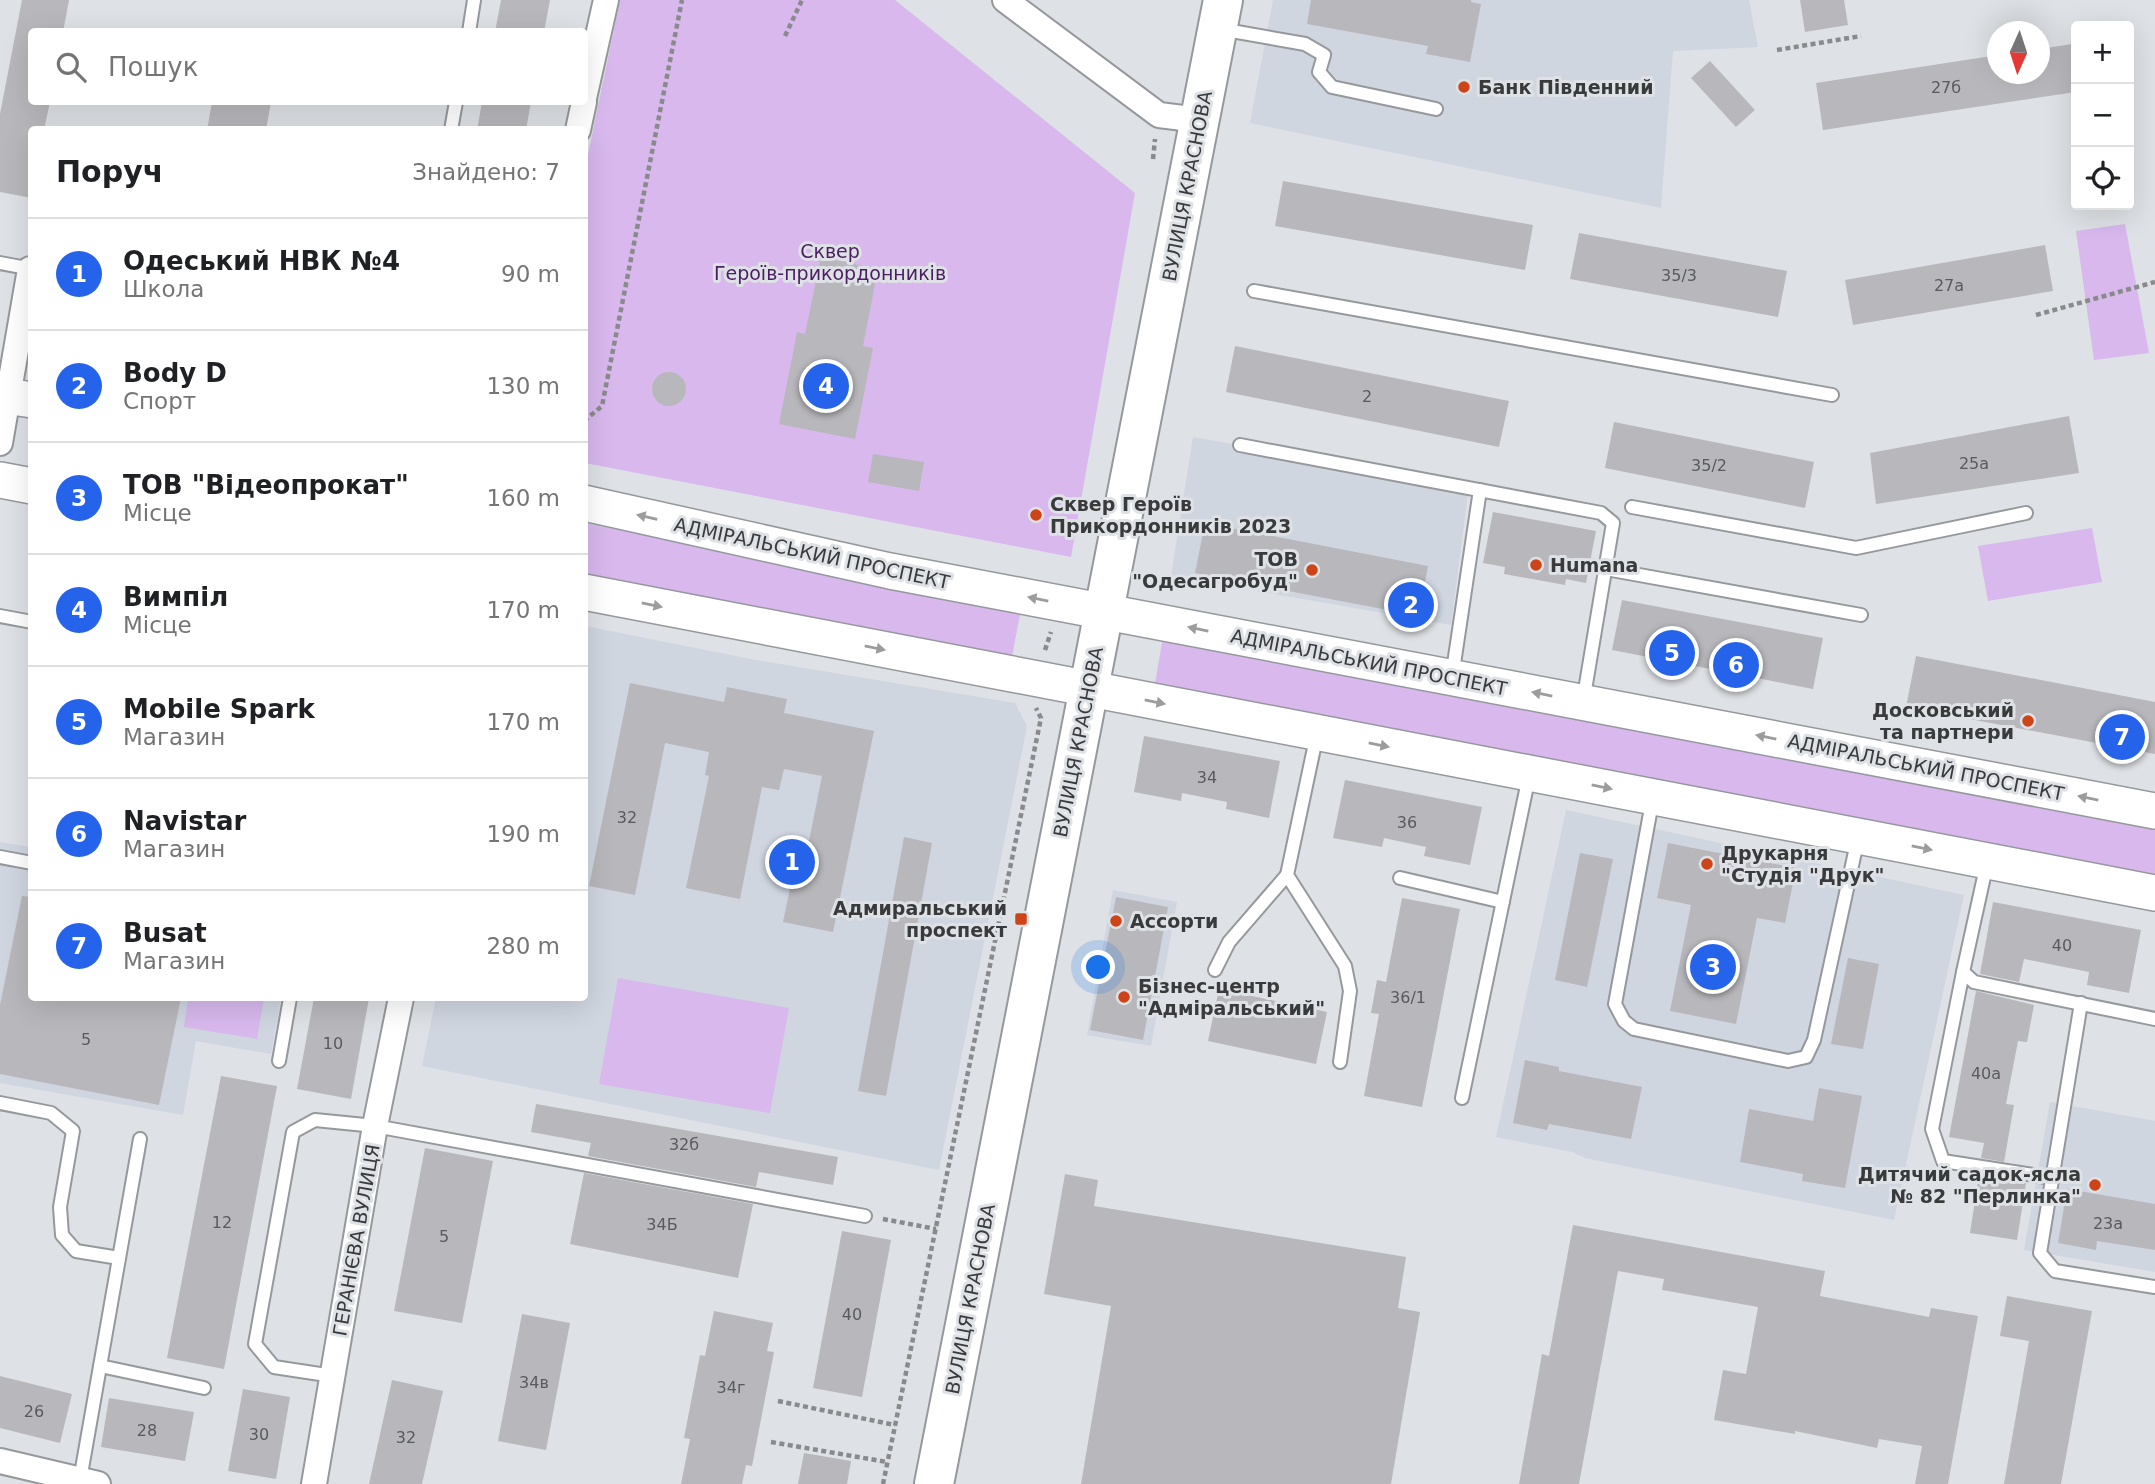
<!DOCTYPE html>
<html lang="uk">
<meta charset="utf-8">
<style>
:root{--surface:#fff;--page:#f6f6f6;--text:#202124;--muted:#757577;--line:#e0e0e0;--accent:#2563eb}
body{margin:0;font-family:"DejaVu Sans",sans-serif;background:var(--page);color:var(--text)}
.controls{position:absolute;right:21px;top:21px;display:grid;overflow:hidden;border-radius:7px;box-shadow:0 7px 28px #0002}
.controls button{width:63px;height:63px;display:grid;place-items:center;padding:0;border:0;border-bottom:2px solid var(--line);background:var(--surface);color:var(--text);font:35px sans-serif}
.compass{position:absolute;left:1987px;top:21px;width:63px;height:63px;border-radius:50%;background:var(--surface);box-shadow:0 7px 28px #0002;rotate:183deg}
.you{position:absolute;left:1099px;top:968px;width:24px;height:24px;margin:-18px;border:5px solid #fff;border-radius:50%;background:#1a73e8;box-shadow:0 0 0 10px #1a73e833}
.badge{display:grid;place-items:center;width:46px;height:46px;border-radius:50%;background:var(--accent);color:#fff;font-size:23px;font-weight:700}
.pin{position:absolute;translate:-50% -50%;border:4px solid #fff;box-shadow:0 2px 7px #0006}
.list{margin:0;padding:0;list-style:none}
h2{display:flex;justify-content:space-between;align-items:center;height:91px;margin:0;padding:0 28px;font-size:30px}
h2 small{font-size:23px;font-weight:400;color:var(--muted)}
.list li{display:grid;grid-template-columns:46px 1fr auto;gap:21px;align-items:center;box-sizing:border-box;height:112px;padding:0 28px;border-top:2px solid var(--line)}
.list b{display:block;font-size:26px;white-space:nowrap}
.list p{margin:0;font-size:23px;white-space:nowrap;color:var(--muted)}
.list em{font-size:23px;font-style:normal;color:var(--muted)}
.icon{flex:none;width:38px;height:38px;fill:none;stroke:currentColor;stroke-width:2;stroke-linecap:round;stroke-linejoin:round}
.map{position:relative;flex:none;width:2155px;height:1484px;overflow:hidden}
.search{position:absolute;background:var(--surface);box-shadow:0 7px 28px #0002;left:28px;top:28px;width:560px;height:77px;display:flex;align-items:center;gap:18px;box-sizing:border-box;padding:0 24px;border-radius:7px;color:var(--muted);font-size:26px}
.panel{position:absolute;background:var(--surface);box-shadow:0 7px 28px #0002;left:28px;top:126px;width:560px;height:875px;border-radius:7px}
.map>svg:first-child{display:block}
</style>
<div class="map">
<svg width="2155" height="1484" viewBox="0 0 2155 1484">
<rect width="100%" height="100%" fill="#dee1e5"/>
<g fill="#cfd6e0">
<path d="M1273,0h476l9,47 -85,4 -12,157 -411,-85z"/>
<path d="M1193,437l276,49 -18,139 -280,-49z"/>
<path d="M585,626l171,34 259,43 12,23 -88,444 -517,-104 14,-68h148z"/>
<path d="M1566,810l398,85 -70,325 -309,-62 -13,-6 -76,-15z"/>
<path d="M0,842l31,5 1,151h249l-10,56 -75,-13 -13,74 -183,-32z"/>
<path d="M1113,890l64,12 -26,144 -64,-11z"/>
<path d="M2050,1102l105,19v151l-131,-22z"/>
</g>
<g fill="#d8b8ed">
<path d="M620,0h275l240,193 -64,364 -486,-94v-294z"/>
<path d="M2125,224l24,129 -55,7 -18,-129z"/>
<path d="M584,523l437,86 -11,58 -425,-80z"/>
<path d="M2092,528l10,54 -114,19 -10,-55z"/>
<path d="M1163,637l992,190v57l-1002,-189z"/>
<path d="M618,978l171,30 -19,105 -171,-29z"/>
<path d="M188,998h76l-7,41 -73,-12z"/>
</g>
<g fill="#b8b8bc">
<path d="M22,0h47l-6,32h-31v70h18l-6,28h-12v68l-32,-6v-78z"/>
<path d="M501,0h49l-6,32h-49z"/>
<path d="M1311,0h160v2l10,2 -11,58 -44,-8 2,-8 -121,-22z"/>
<path d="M1800,0h44l4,25 -43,7z"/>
<path d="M2072,44l4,27v21l-253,38 -7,-47 182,-28v19h42v-25z"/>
<path d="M1710,61l45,49 -19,17 -45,-49z"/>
<path d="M212,102h59l-5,28h-59z"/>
<path d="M482,102h49l-5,28h-49z"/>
<path d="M1283,181l250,44 -8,45 -250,-44z"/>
<path d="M1579,233l208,38 -9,46 -208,-38z"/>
<path d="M2045,245l8,46 -200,34 -8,-45z"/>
<path d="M821,257l57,12 -15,77 10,2 -18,91 -76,-15 18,-92 8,2z"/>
<path d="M1235,346l274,55 -10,46 -273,-55z"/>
<circle cx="669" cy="389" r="17"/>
<path d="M2069,416l10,57 -203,31 -6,-51z"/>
<path d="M1614,422l200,40 -9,46 -200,-40z"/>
<path d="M873,454l51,8 -5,29 -51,-9z"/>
<path d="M1493,512l103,19 -10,52 -20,-4 -1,6 -61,-11 1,-7 -22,-4z"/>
<path d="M1205,523l223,43 -9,50 -224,-43z"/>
<path d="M1622,600l201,38 -10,51 -201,-39z"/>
<path d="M1916,656l239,46v52l-249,-47z"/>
<path d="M630,683l94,19 3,-15 60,12 -3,14 90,18 -41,201 -50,-10 17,-82 9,1 13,-65 -38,-7 -5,21 -17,-3 -22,112 -54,-11 23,-112 -4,-1 4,-23 -44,-9 -30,152 -46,-9z"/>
<path d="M1144,736l136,25 -11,57 -43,-9 1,-7 -45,-9 -1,8 -47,-9z"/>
<path d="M1345,780l137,27 -12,58 -46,-9 2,-9 -42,-9 -2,9 -49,-9z"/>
<path d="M904,837l28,6 -46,253 -28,-5z"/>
<path d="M1668,843l128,25 -11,55 -28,-5 -21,106 -66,-13 21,-106 -34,-7z"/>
<path d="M1580,853l33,6 -26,128 -32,-7z"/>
<path d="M22,896l10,1v101h149l-22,107 -159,-31v-69z"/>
<path d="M1116,897l52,10 -25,133 -53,-10z"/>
<path d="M1402,898l58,11 -38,198 -58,-11 15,-82 -8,-1 6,-33 9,2z"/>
<path d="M1993,902l148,28 -12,63 -42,-8 2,-13 -65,-13 -5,23 -39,-8z"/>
<path d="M1848,958l31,6 -16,85 -32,-5z"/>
<path d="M1219,989l108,23 -11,52 -108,-23z"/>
<path d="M1976,991l58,14 -7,37 -9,-1 -12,63 8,1 -10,57 -23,-4 3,-15 -35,-6z"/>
<path d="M314,998h55l-18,101 -54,-10z"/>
<path d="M1525,1060l34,7v4l83,16 -11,52 -82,-15 -2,6 -34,-7z"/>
<path d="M221,1076l56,10 -53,283 -57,-11z"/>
<path d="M1819,1088l43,8 -17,92 -43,-7 1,-7 -63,-12 9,-53 64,12z"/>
<path d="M536,1104l302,53 -5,28 -74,-13 -3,15 -168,-31 3,-13 -60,-11z"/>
<path d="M425,1148l68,13 -31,162 -68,-12z"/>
<path d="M584,1173l169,31 -15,74 -168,-34z"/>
<path d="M1065,1174l33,6 -4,26 312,51 -8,51 22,4 -29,172h-310l30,-178 -67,-12z"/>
<path d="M1979,1175l47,8 -9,57 -47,-7z"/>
<path d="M2067,1189l88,15v46l-58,-9 -1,9 -38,-7z"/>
<path d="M1573,1225l252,46 -5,25 109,21 2,-9 47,8 -30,168h-33l7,-38 -43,-7 -2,9 -82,-17v3l-81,-14 9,-50 23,4 12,-67 -96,-17 2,-11 -46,-8 -39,213h-60l23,-130 7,2z"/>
<path d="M842,1231l49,9 -29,157 -49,-9z"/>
<path d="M2007,1296l85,15 -31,173h-57l25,-143 -29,-5z"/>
<path d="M714,1311l59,12 -6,28 7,1 -22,114 -6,-1 -4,19h-61l9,-45 -6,-1 16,-83 5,1z"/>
<path d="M522,1314l48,9 -24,127 -48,-9z"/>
<path d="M0,1376l72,18 -12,49 -60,-15z"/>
<path d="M392,1380l51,11 -21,93h-53z"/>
<path d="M243,1389l47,8 -14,82 -48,-8z"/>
<path d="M109,1398l85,14 -9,49 -84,-14z"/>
<path d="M804,1453l47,8 -4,23h-49z"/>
</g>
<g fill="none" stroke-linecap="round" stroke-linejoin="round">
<defs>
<g id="lane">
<path d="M1220,29l85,15 19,11 -5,17 13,15 104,22"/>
<path d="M469,32l5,-32"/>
<path d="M451,130l5,-28"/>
<path d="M0,263l32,6"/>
<path d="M1254,291l578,104"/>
<path d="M1240,445l361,68 12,10 -30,179"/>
<path d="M1632,507l224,41 170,-35"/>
<path d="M1606,569l255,46"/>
<path d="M0,616l32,6"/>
<path d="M1452,677l28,-187"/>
<path d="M1317,734l-30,141 58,91 5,25 -10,71"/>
<path d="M1653,797l-38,207 9,17 10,8 154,32 18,-4 8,-17 44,-202"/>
<path d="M0,857l32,6"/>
<path d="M1987,863l-24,109 11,10 181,37"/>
<path d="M1400,878l103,24"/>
<path d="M1215,970l14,-28 58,-67"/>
<path d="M1963,972l-31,157 11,32 109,17"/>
<path d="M2081,1003l-41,250 15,18 100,16"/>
<path d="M279,1061l11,-63"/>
<path d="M1462,1098l67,-322"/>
<path d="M0,1103l51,10 22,18 -13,76 2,28 14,16 43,7"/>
<path d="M100,1366l104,22"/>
<path d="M333,1376l-59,-9 -19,-23 38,-212 22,-12 60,6 490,90"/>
<path d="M80,1480l60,-341"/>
</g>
<g id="street">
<path d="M1005,0l154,115 40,5"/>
<path d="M584,98l22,-98"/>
<path d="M578,130l6,-28"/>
<path d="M0,443l30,-174"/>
<path d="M0,1461l98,23"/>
<path d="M314,1484l61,-358 26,-128"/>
</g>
<g id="secondary">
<path d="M0,395l32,5"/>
<path d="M0,480l32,6"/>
<path d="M584,503l306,68 1265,240"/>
<path d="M584,592l1571,301"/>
</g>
<path id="primary" d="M934,1484l289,-1484"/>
</defs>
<use href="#lane" stroke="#95989c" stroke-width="16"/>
<use href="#street" stroke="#95989c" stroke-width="28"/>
<use href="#secondary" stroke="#95989c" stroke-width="38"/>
<use href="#primary" stroke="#95989c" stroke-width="42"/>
<g stroke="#888a8c" stroke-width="4.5" stroke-dasharray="5 3.5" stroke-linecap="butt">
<path d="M785,36l17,-36"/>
<path d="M1777,50l84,-14"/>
<path d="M1153,159l2,-20"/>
<path d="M2036,315l119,-33"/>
<path d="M584,421l18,-15 80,-406"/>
<path d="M1162,504l14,3"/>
<path d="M1045,650l6,-18"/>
<path d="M883,1219l53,10"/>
<path d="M778,1401l117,24"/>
<path d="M771,1442l116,20"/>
<path d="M883,1484l158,-766 -5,-10"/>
</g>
<use href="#lane" stroke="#fff" stroke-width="12"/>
<use href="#street" stroke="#fff" stroke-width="24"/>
<use href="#secondary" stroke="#fff" stroke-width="35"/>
<use href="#primary" stroke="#fff" stroke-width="38"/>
</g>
<defs><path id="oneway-solid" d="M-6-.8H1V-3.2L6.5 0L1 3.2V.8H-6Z" transform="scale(1.75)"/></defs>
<g fill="#9c9c9d">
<use href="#oneway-solid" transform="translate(647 517) rotate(-167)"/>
<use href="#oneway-solid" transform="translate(1038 599) rotate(-169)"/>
<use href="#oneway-solid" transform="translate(652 605) rotate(11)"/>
<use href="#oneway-solid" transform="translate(1198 629) rotate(-169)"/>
<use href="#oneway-solid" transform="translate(875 648) rotate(11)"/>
<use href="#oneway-solid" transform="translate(1542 694) rotate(-169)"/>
<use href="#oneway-solid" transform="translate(1155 702) rotate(11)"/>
<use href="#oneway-solid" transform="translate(1766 737) rotate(-169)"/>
<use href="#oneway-solid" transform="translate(1379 745) rotate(11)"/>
<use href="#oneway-solid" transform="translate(1602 787) rotate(11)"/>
<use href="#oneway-solid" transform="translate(2088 798) rotate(-169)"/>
<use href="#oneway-solid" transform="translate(1922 848) rotate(11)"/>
</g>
<g fill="#cc4417" stroke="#dee1e5" stroke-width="2.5">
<circle cx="1464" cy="87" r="7"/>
<circle cx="1036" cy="515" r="7"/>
<circle cx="1536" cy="565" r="7"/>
<circle cx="1312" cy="570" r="7"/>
<circle cx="2028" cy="721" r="7"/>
<circle cx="1707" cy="864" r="7"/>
<rect x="1014" y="912" width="14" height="14" rx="3.5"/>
<circle cx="1116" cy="921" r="7"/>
<circle cx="1124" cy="997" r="7"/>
<circle cx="2095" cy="1185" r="7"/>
</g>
<g text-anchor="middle" stroke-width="6" stroke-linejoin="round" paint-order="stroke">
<g font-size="16" fill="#595a5b">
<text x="1946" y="93">27б</text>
<text x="1679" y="281">35/3</text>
<text x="1949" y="291">27а</text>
<text x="1367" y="402">2</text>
<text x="1974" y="469">25а</text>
<text x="1709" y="471">35/2</text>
<text x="1207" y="783">34</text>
<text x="627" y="823">32</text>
<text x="1407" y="828">36</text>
<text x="2062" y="951">40</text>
<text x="1408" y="1003">36/1</text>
<text x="86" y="1045">5</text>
<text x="333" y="1049">10</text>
<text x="1986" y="1079">40а</text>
<text x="684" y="1150">32б</text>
<text x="222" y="1228">12</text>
<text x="2108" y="1229">23а</text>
<text x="662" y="1230">34Б</text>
<text x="444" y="1242">5</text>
<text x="852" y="1320">40</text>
<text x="534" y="1388">34в</text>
<text x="731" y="1393">34г</text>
<text x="34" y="1417">26</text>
<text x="147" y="1436">28</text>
<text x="259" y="1440">30</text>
<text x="406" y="1443">32</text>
</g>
<g font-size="19" font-weight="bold" fill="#393a3b" stroke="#dee1e5" text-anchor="start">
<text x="1478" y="94">Банк Південний</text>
<text x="1050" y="511">Сквер Героїв<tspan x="1050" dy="22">Прикордонників 2023</tspan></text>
<text x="1298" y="566" text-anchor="end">ТОВ<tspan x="1298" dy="22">"Одесагробуд"</tspan></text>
<text x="1550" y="572">Humana</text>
<text x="2014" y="717" text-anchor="end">Досковський<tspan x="2014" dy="22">та партнери</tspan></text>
<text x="1721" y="860">Друкарня<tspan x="1721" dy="22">"Студія "Друк"</tspan></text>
<text x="1007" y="915" text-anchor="end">Адмиральський<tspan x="1007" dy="22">проспект</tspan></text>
<text x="1130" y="928">Ассорти</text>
<text x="1138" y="993">Бізнес-центр<tspan x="1138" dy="22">"Адміральський"</tspan></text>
<text x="2081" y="1181" text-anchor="end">Дитячий садок-ясла<tspan x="2081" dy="22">№ 82 "Перлинка"</tspan></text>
</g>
<g font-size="19" fill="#393a3b" stroke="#dee1e5">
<text transform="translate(1187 186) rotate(-79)" y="7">ВУЛИЦЯ КРАСНОВА</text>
<text transform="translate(812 553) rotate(12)" y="7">АДМІРАЛЬСЬКИЙ ПРОСПЕКТ</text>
<text transform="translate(1369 662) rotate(11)" y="7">АДМІРАЛЬСЬКИЙ ПРОСПЕКТ</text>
<text transform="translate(1078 742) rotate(-79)" y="7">ВУЛИЦЯ КРАСНОВА</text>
<text transform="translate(1926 767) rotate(11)" y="7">АДМІРАЛЬСЬКИЙ ПРОСПЕКТ</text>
<text transform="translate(356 1240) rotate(-80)" y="7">ГЕРАНІЄВА ВУЛИЦЯ</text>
<text transform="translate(970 1299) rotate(-79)" y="7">ВУЛИЦЯ КРАСНОВА</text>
</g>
<g font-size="19" fill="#4b1e61" stroke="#dee1e5">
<text x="830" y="258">Сквер<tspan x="830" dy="22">Героїв-прикордонників</tspan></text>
</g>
</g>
</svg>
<div class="controls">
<button>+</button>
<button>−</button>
<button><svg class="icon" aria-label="locate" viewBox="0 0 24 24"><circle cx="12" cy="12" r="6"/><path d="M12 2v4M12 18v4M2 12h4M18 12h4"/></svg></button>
</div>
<svg class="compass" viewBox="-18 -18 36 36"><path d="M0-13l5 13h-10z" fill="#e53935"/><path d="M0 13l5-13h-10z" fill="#757577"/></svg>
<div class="you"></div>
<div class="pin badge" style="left:792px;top:862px">1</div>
<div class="pin badge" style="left:1411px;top:605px">2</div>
<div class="pin badge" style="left:1713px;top:967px">3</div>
<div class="pin badge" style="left:826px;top:386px">4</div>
<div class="pin badge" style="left:1672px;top:653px">5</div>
<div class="pin badge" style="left:1736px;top:665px">6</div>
<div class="pin badge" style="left:2122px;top:737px">7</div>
<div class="search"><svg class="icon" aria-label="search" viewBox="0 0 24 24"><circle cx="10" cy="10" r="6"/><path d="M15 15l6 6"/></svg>Пошук</div>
<section class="panel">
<h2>Поруч<small>Знайдено: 7</small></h2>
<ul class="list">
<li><span class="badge">1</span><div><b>Одеський НВК №4</b><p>Школа</p></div><em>90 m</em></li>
<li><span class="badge">2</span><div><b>Body D</b><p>Спорт</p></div><em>130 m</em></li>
<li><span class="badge">3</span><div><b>ТОВ &quot;Відеопрокат&quot;</b><p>Місце</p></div><em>160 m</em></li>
<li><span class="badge">4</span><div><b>Вимпіл</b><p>Місце</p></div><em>170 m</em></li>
<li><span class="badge">5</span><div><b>Mobile Spark</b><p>Магазин</p></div><em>170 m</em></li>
<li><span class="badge">6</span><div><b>Navistar</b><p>Магазин</p></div><em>190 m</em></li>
<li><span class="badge">7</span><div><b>Busat</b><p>Магазин</p></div><em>280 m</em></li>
</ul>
</section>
</div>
